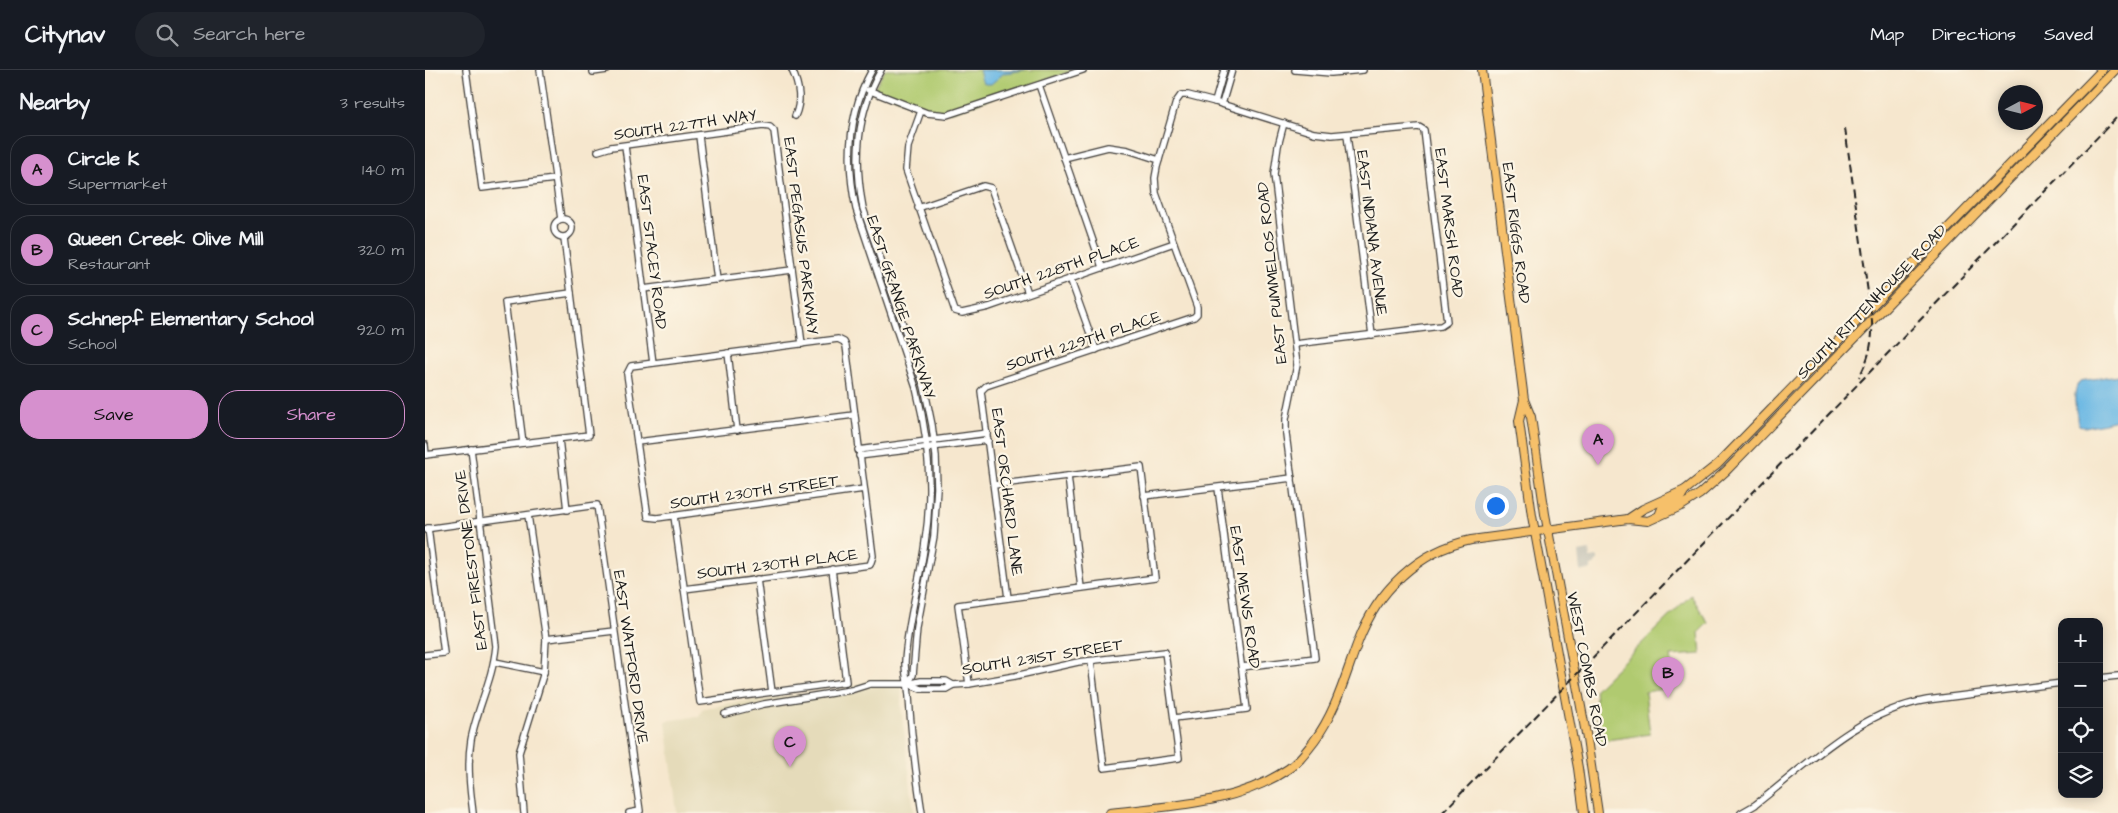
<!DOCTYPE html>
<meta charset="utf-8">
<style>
:root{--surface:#171b24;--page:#20242c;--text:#f1f3f6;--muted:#9ea1a6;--line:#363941;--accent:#d690ce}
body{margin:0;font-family:"Architects Daughter",sans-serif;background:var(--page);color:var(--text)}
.controls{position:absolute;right:15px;bottom:15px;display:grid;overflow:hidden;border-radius:10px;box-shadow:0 2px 12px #0003}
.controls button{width:45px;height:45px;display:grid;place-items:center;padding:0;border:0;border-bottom:1px solid var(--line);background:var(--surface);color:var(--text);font:25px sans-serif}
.compass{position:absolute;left:1573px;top:15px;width:45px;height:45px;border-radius:50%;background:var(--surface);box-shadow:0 2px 12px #0003;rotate:83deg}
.you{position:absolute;left:1070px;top:435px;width:18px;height:18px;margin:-12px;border:4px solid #fff;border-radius:50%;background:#1a73e8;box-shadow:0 0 0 8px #1a73e833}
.badge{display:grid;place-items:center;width:32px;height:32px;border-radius:50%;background:var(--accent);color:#111;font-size:16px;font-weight:700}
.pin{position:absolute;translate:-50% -41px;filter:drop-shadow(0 1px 2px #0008)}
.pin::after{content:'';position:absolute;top:26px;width:18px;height:15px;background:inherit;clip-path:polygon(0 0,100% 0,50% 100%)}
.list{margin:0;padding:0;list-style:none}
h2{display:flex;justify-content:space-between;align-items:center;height:65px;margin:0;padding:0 20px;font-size:21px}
h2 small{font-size:16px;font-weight:400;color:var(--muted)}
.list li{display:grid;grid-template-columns:32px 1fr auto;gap:15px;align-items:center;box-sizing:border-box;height:70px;margin:0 10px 10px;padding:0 10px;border:1px solid var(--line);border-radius:20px}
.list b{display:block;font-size:19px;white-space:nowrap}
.list p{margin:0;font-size:16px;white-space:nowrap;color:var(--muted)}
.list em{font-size:16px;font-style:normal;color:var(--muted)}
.actions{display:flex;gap:10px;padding:15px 20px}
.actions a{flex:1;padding:11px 0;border:1px solid var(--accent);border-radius:20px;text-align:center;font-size:18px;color:var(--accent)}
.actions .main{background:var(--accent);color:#111}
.icon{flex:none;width:28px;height:28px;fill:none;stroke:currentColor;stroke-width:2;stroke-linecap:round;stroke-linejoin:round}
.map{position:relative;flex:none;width:1693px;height:743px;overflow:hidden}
header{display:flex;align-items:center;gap:30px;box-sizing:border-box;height:70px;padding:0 25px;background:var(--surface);border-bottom:1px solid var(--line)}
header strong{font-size:24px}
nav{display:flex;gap:28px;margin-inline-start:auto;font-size:18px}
.search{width:350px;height:45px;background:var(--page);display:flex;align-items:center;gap:12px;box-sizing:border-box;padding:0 18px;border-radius:28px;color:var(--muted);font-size:19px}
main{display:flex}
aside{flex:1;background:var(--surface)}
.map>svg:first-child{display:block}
</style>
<header>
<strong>Citynav</strong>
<div class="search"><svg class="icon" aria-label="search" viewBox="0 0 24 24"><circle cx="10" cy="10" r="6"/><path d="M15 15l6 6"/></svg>Search here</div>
<nav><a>Map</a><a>Directions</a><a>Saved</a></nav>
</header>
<main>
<aside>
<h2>Nearby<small>3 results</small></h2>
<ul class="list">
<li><span class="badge">A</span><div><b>Circle K</b><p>Supermarket</p></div><em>140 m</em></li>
<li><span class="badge">B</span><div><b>Queen Creek Olive Mill</b><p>Restaurant</p></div><em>320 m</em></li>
<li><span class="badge">C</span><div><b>Schnepf Elementary School</b><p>School</p></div><em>920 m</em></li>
</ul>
<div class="actions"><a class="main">Save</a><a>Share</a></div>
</aside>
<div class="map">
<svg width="1693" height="743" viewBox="0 0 1693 743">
<rect width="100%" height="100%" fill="#fcf5e5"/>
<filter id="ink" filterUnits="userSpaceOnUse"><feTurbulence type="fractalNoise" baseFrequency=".02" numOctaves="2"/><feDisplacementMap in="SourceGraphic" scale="10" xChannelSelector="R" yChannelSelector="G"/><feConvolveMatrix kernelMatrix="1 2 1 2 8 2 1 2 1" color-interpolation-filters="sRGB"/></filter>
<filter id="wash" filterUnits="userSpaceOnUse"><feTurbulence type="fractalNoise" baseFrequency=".0096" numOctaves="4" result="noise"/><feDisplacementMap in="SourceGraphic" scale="20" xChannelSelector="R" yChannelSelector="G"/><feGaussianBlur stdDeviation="1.12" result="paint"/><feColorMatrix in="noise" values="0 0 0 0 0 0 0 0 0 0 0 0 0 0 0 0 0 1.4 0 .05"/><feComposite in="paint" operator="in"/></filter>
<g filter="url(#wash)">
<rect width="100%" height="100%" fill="#f6e7ce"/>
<path fill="#e5dbba" d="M477,609l-1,27 13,107h-237l-11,-92 33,-5 3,-6 23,-6 119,-15 26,-9z"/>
<path fill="#c7c5b8" d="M1164,480l1,8 8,-1v3l-4,5 -3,1v4l-10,1 -2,-19z"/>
<g fill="#b0ca70" stroke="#667346">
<path d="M460,0h190l-123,42 -29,-3 -49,-20z"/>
<path d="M1266,525l17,28 -9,9 2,22 -30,2 5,31 -31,5 5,42 -51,7 -4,-52z"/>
</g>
<g fill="#6ab8e4" stroke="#436a80">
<path d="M554,0h46l-21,3 -13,11h-6l-3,-3z"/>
<path d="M1693,305v45l-33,7 -6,-2c-3,-12 -8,-34 1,-44z"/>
</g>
</g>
<g filter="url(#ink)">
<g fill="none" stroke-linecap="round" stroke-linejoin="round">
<defs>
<g id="minor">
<path d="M41,0l16,118 73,-9"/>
<path d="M115,0l21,149"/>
<path d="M367,0c7,15 10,31 3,46"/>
<path d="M447,0c-24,43 -26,92 -16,139l60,179c13,51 17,102 9,154 -5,40 -18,80 -20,120 0,12 3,22 4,34 2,39 7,78 13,117"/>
<path d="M456,0c-25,44 -27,90 -18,138l61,178 8,39 4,31 1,32 -3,48 -17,92 -4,47 -5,9"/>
<path d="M870,0l36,3 32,-3"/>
<path d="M168,2l14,-2"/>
<path d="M614,15l63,182"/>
<path d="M443,20l59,23 20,2 136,-45"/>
<path d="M790,32l9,-32"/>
<path d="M797,34l10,-34"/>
<path d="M496,41l-13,36 -2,23 49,141 7,2 27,-6 185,-64"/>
<path d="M922,65l25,200"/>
<path d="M274,66l18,144"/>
<path d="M200,76l28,217"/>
<path d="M173,81l13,-4 152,-21 7,1 4,4 28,213"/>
<path d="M639,88l44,-11 20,3 31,10"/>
<path d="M493,138l65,-22 8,2 37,105"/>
<circle cx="138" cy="158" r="9"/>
<path d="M645,208l26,72"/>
<path d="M218,219l149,-19"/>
<path d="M303,283l9,77"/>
<path d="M134,369l8,71"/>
<path d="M212,372l217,-27"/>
<path d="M98,373l-18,-141 66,-9"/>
<path d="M0,375l1,10"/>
<path d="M46,379l25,197c-3,33 -19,62 -25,94 -4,24 -1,49 2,73"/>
<path d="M433,380l129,-17"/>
<path d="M0,385l164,-20 -25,-197"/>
<path d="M434,386l129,-16"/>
<path d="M643,406l13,112"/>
<path d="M719,426l148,-18"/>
<path d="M249,446l26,186 146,-20 -14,-113"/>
<path d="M0,459l172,-24 43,306 -11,2"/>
<path d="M332,509l15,113"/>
<path d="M259,519l186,-24 3,-9 -27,-210 -2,-4 -6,-3 -207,27 -4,8 21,143 9,1 207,-29"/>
<path d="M583,528l-27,-207 5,-5 208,-69 3,-3v-7l-41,-114 -1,-15 2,-11 19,-65 5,-7h7l27,7 99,31 18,2 87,-8 5,3 23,192 -6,4 -146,18"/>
<path d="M121,569l68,-8"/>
<path d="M0,585l19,-2 -16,-125"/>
<path d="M70,592l49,10"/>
<path d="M817,597l73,-9 -29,-224v-15l11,-54 -23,-191 4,-28 6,-23"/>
<path d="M1674,608l19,-2"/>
<path d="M483,614l13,5h25l7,-4 16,-1 46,-8 63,-14 87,-10 14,106 -75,10 -13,-107"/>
<path d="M544,614l-11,-79 197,-27 -14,-111 -147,18"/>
<path d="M300,644l39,-10 87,-14 19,-6h38l13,-3h25l7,4"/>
<path d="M749,648l73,-9 -29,-221"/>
<path d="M99,743l-5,-60 25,-81 2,-33 -18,-124"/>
<path d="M1316,743l14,-8c54,-42 103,-93 172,-105l135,-17"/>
</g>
<g id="major">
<path d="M1057,0l42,330 7,17 14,97 42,225 11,74"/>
<path d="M1099,330l-5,21 13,95 46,252 6,45"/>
<path d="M1234,446l3,-8 17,-8 6,-10"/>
<path d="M1203,449l15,-10 42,-19 33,-26 384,-394"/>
<path d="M685,743c61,-8 125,-8 178,-44 11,-7 18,-18 26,-28 22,-29 31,-65 44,-99 19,-51 60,-91 113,-102l157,-21 20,2 33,-15 19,-12 26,-23 389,-401"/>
</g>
</defs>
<use href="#minor" stroke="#3d3a37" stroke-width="8"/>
<use href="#major" stroke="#3d3a37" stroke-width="10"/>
<use href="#minor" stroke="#fff" stroke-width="5.5"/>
<use href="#major" stroke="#f6c06b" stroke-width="8"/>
<g stroke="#1c1c1c" stroke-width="2" stroke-dasharray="8 4" stroke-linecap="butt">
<path d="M1420,58l27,193c1,21 -3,38 -13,56"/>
<path d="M1017,743l676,-697"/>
</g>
</g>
</g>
<g text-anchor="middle" stroke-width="4.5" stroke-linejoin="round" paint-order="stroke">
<g font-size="16" fill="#1c1c1c" stroke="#fcf5e5">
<text transform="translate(260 54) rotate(-8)" y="6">SOUTH 227TH WAY</text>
<text transform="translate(1025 153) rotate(83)" y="6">EAST MARSH ROAD</text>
<text transform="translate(948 163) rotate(83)" y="6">EAST INDIANA AVENUE</text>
<text transform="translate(1092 163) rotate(83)" y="6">EAST RIGGS ROAD</text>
<text transform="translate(377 166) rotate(83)" y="6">EAST PEGASUS PARKWAY</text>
<text transform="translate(228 182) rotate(83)" y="6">EAST STACEY ROAD</text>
<text transform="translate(636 197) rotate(-19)" y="6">SOUTH 228TH PLACE</text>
<text transform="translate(846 203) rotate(-96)" y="6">EAST PUMMELOS ROAD</text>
<text transform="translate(1446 231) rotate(-46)" y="6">SOUTH RITTENHOUSE ROAD</text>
<text transform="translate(477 237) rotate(72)" y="6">EAST GRANGE PARKWAY</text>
<text transform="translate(658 270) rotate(-18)" y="6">SOUTH 229TH PLACE</text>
<text transform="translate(329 421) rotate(-8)" y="6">SOUTH 230TH STREET</text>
<text transform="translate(583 422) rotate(83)" y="6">EAST ORCHARD LANE</text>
<text transform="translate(45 490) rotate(-97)" y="6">EAST FIRESTONE DRIVE</text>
<text transform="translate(352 493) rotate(-7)" y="6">SOUTH 230TH PLACE</text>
<text transform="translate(821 527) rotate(82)" y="6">EAST MEWS ROAD</text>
<text transform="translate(617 586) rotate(-9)" y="6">SOUTH 231ST STREET</text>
<text transform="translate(207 587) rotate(82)" y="6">EAST WATFORD DRIVE</text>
<text transform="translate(1163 599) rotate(79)" y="6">WEST COMBS ROAD</text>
</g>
</g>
</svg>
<div class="controls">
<button>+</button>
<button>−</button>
<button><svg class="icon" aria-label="locate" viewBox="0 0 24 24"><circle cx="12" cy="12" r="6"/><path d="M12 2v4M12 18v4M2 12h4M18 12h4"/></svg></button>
<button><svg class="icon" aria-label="layers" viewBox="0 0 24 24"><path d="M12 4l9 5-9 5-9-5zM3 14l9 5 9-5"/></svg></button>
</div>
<svg class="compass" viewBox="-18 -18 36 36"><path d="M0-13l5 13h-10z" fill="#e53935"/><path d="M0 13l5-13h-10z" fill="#9ea1a6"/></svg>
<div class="you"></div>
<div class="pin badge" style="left:1173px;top:395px">A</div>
<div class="pin badge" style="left:1243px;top:628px">B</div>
<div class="pin badge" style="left:365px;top:697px">C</div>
</div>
</main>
